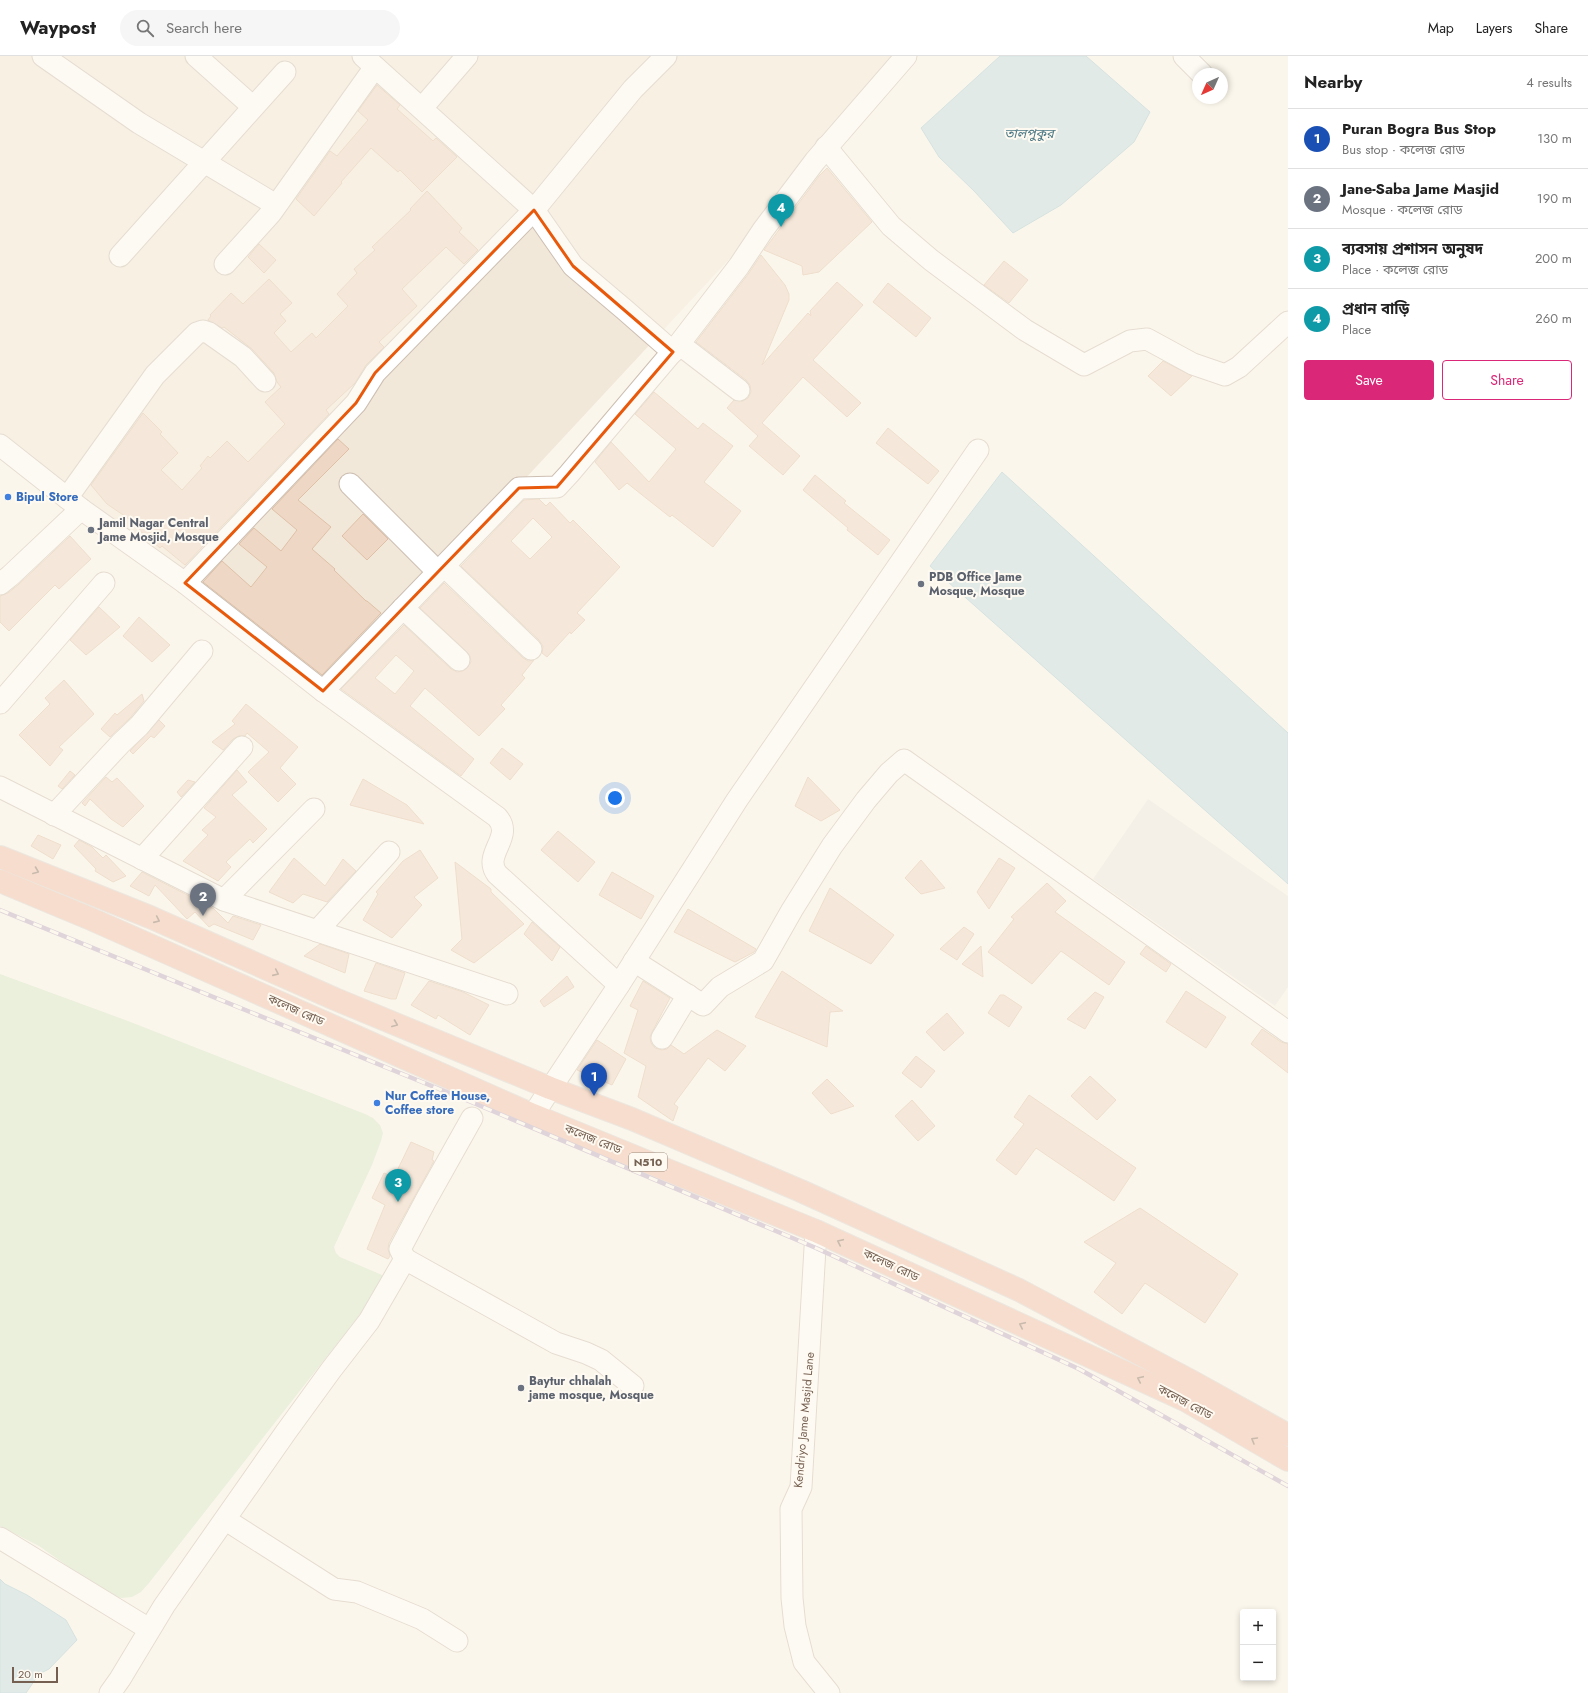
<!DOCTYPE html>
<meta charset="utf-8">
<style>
:root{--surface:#fff;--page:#f6f6f6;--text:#222;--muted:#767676;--line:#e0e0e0;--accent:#db2777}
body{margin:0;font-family:Jost,"Noto Sans Bengali",sans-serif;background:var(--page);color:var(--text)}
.controls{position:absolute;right:12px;bottom:12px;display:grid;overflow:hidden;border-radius:4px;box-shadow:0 2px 6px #0003}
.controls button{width:36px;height:36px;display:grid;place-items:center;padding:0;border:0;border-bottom:1px solid var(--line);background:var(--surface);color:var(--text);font:20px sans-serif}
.compass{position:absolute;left:1192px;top:12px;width:36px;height:36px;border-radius:50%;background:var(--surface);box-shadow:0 2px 6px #0003;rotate:225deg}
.scale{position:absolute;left:12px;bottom:10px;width:46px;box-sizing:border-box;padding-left:4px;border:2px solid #745f50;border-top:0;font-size:11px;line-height:14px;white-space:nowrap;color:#745f50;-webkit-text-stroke:3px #fefaf2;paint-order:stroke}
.you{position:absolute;left:615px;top:742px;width:14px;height:14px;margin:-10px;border:3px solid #fff;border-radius:50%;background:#1a73e8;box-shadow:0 0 0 6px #1a73e833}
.badge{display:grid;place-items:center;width:26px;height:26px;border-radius:50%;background:var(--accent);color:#fff;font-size:13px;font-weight:700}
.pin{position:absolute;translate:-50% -33px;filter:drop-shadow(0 1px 2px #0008)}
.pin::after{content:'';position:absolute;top:21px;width:14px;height:12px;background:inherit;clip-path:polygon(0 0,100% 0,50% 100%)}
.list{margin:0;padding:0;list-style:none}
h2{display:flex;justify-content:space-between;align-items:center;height:52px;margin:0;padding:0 16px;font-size:17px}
h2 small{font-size:13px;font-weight:400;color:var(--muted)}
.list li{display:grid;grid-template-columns:26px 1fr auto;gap:12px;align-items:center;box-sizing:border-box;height:60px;padding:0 16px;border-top:1px solid var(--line)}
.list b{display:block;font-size:15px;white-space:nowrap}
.list p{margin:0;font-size:13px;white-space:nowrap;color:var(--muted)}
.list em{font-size:13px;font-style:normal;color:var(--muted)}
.actions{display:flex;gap:8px;padding:12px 16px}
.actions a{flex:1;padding:9px 0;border:1px solid var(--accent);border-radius:4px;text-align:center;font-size:14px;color:var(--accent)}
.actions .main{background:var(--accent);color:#fff}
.icon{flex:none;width:22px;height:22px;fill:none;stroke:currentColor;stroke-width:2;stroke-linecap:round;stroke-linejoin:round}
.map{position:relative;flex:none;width:1288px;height:1637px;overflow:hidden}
header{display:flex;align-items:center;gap:24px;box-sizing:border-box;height:56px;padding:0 20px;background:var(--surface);border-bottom:1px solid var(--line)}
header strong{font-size:19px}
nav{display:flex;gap:22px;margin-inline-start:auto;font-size:14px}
.search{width:280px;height:36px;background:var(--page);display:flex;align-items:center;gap:10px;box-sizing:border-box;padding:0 14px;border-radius:22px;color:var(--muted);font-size:15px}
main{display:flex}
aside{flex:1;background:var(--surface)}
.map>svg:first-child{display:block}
</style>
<header>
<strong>Waypost</strong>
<div class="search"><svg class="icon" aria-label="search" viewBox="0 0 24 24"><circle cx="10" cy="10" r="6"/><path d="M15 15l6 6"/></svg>Search here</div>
<nav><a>Map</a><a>Layers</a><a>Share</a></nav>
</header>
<main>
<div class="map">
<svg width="1288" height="1637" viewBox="0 0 1288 1637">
<rect width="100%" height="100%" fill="#fbf6eb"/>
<path fill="#f2e8da" d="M0,0h918l-92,91 -39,50 -460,495 -327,-253z"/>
<path fill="#ede9e3" d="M1148,743l140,97v91l-13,19 -182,-127z"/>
<path fill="#d5e8ca" d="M0,918l128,47 237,93 8,4 7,7 3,8 -2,8 -9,24 -38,82 2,6 4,4 42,18 1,3 -7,16 -227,289 -8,9 -9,5 -11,1 -6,-2 -26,-15 -50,-35 -39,-20z"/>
<g fill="#c1dce3" stroke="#a8cbd4">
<path d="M1000,0h86l64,56 -16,30 -73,63 -48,28 -39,-42 -35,-34 -18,-29z"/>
<path d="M1002,416l286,261v151l-358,-318z"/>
<path d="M0,1523l5,5 22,11 39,25 11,20 -28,29 -10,5 -13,19h-26z"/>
</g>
<g fill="#eed8c5" stroke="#dfc0a7" fill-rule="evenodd">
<path d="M377,29l23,20 -3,4 36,32 3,-3 21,19 -35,35 -22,-22 -2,2 -27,-24 -30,34 1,1 -28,33 -18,-17 34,-48 7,5 31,-36 -10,-9z"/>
<path d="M827,112l45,54 -53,50 -16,3 -1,-9 -38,-16 55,-74z"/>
<path d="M427,135l35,37 -3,4 19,18 -14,14 -18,-17 -44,42 15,17 -38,36 5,5 -18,18 -11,18 -29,27 3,4 -144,151 -23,-19 -2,2 -21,-18 2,-3 -34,-23 -16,-19 52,-72 19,19 -2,2 18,19 -17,17 21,20 20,-22 -2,-2 8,-10 2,2 17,-17 21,21 37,-38 -20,-22 16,-15 -4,-5 -3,-9 -22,-24 -28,-22 -2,1 -14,-8 3,-4 -1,-1 21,-22 12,11 26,-25 23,24 -12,11 6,7 -12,12 17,19 21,-19 4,5 32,-32 -11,-12 20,-21 -3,-4 21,-19 -3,-3 39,-37 -1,-1z"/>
<path d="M259,188l17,16 -12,13 -16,-16z"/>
<path d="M761,199l24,30 4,9v6l-27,65 46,-52 3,3 -1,-5 27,-29 26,23 -50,55 48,43 -14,14 -44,-40 -41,46 38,33 -17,19 -34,-29 9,-10 -31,-28 7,-8 9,1 5,-3 3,-6 -1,-7 -4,-5 -50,-38 53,-69z"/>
<path d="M1004,205l24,19 -19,23 -25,-18z"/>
<path d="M888,227l43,35 -15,19 -43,-35z"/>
<path d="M1163,305l29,15 -21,20 -23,-20z"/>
<path d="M654,336l44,37 5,-6 30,23 -29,36 37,29 -28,36 -41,-32 -2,2 -43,-34 -8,7 -24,-28 16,-20 38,40 27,-33 -41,-35z"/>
<path d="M888,372l51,43 -11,13 -52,-41z"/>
<path d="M338,383l11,10 -51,51 33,27 -19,22 23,20 -1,1 32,31h1l14,12 -59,62 -119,-93 19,-21 29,26 16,-20 -28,-23 15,-16 27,23 16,-21 -25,-21z"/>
<path d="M815,419l31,26 -2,2 46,37 -12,15 -31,-25 1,-2 -45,-38z"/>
<path d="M539,443l7,7 4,-4 20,21 3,-3 47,47 -43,46 8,7 -14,14 -1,-2 -23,25 -5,-4 1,-7 -4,-6 -78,-74 63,-66zM533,462l19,19 -22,22 -19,-18z"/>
<path d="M363,458l25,25 -21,21 -25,-24z"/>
<path d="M70,480l21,23 -32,30 -4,-4 -46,46 -9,-9v-26l8,-3 10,-8z"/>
<path d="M444,527l79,75 5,3 6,-1 -12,15 3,3 -24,27 4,4 -26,27 -54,-48 -15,18 64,53 -13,17 -120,-87 63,-64 47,44 6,3 6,-1 4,-3 4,-6 -1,-6 -3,-4 -47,-44zM396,599l18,16 -19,23 -20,-16z"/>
<path d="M99,551l21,20 -34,28 -16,-15z"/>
<path d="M139,561l31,28 -18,17 -29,-26z"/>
<path d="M64,624l30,34 -35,33 4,3 -13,16 -31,-31 31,-31 -5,-6z"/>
<path d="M142,638l2,7 -14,17 -20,19 -9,-8 14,-16 2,2z"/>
<path d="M246,648l52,43 -18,21 16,16 -18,18 -30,-30 21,-20 -22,-19 -2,3h-6l-6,3 -10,11 -11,-8 23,-18 -3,-3z"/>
<path d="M159,664l6,6 -11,12 -3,-2 -18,18 -3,-3z"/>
<path d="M502,692l21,16 -13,16 -20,-17z"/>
<path d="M237,714l10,12 -15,13 35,34 -14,14 -3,-4 -24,23 5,5 -13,14 -35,-20 25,-26 -6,-5 14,-13 -12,-9z"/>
<path d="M70,715l5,4 -13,14 -4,-3z"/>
<path d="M106,721l6,5 5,-4 27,28 -21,21 -12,-8 -21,-20 -5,7 -3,-3z"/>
<path d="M808,721l32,33 -19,11 -26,-15z"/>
<path d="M363,723l44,26 17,19 -74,-19z"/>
<path d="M188,724l7,2 -14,15 -4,-5z"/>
<path d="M558,775l37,31 -17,20 -37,-32z"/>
<path d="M38,779l23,10 -8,14 -22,-13z"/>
<path d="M79,784l13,7 11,11 3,-3 20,21 -13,6 -18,-11 1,-2 -22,-23z"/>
<path d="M420,794l18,28 -24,19 8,8 -30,33 -29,-18 15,-26 -2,-2 27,-31z"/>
<path d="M294,802l31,28 18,-27 13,12 -29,31 -24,-8 -10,9 -24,-11z"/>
<path d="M999,802l16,10 -26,41 -12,-17z"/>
<path d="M921,804l24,28 -24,6 -16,-16z"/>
<path d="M455,806l36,27v3l33,32 -50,39 -23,-13 11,-11z"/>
<path d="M142,816l51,26 6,7 2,-3 13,7 14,14 5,-7 28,9 -8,15 -39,-16 -5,3 -14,-15 -8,7 -32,-34 -6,11 -19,-10z"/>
<path d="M612,816l42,24 -13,23 -42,-24z"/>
<path d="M1047,827l19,18 -11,11 70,50 -16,23 -48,-34 -29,33 -44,-32 26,-33 -3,-2z"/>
<path d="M830,832l64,47 -23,29 -62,-33z"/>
<path d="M688,853l68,40 -2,3 -19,10 -61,-30z"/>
<path d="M532,866l28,25 -8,14 -28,-27z"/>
<path d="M964,871l10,7 -17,26 -17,-11z"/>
<path d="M320,888l29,10 -4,19 -41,-17z"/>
<path d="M981,890l2,31 -21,-13z"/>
<path d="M1146,890l25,18 -5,8 -26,-18z"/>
<path d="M376,907l29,10 -9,26h-5l-27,-8z"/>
<path d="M782,915l61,40 -13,1 -3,35 -72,-30z"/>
<path d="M567,920l7,11 -30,20 -4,-6z"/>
<path d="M429,925l34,11 26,13 -19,30 -32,-20 -2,4 -25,-14z"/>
<path d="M643,925l27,17 -18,34 -2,5 1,6 4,5 7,2 5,-1 4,-4 13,9 33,-24 29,16 -21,25 -17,-13 -34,46 4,3 -5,14 -35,-24 8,-31 -22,-13 14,-43 -8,-4z"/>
<path d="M1186,935l40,26 -20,31 -40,-26z"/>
<path d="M1095,936l9,5 -19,32 -18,-10z"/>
<path d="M1000,939h4l18,12 -13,20 -21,-14z"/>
<path d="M947,957l17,20 -20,18 -18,-19z"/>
<path d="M1262,973l19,13 7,2v29l-37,-29z"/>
<path d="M597,984l29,19 -14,26 -35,-15z"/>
<path d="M916,1000l19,15 -14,17 -19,-15z"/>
<path d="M1090,1020l26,24 -19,20 -26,-24z"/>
<path d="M827,1023l27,27 -23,8 -19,-21z"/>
<path d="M1029,1039l107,73 -22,33 -78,-53 -20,27 -20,-15 28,-36 -10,-7z"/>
<path d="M912,1044l23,26 -17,15 -23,-25z"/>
<path d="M411,1086l23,10 -2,8 2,1 -45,82 -1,6 2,7 -2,3 -21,-10 18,-44 -13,-7 12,-25 10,4z"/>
<path d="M1140,1152l98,66 -33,49 -60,-40 -23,31 -28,-22 22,-29 -32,-21z"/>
</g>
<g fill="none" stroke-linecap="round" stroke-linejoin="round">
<defs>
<g id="minor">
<path d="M43,0l96,67 137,82"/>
<path d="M196,0l57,51"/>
<path d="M363,0l171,154 39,56 52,44 48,42"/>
<path d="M1184,0l18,18"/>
<path d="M422,52l45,-52"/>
<path d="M826,91l65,79 40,34 94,70 59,35 46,-24 17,-2 46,25 32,11 14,-8 49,-45"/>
<path d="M120,200l165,-184"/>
<path d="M225,208l46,-51 104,-146"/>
<path d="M679,288l60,46"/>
<path d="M0,389l81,64 104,74 138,108 174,126c18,20 -15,37 0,57l122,111"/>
<path d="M350,428l88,88"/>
<path d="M67,442l88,-123 42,-42 6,-2 6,2 34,24 22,24"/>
<path d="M444,510l87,83"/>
<path d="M185,527l171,-180 19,-30 159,-163 99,-121 33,-33"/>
<path d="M0,528l10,-8 71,-67"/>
<path d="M403,552l56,52"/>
<path d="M323,635l196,-203 38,-1 12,-13 110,-130 60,-78 24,-36 52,-69 91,-105"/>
<path d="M0,647l104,-120"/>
<path d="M0,731l224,113 283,94"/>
<path d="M54,759l67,-72 18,-17 63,-75"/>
<path d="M142,803l100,-112"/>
<path d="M224,844l90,-91"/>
<path d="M317,875l72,-79"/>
<path d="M634,905l69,44 17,-18 43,-26 29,-51 40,-64 34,-46 23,-27 15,-13 384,272"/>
<path d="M662,982l26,-43"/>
<path d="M533,1059l86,-130 118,-185 241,-350"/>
<path d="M816,1175l-15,256 -10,22 1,89 3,28 9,36 25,31"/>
<path d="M405,1203l151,84 30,10 15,7 32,26"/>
<path d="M226,1464l108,69 23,3 65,27 35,22"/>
<path d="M0,1482l149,91"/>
<path d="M110,1637l10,-14 44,-73 122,-174 45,-62 38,-49 36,-62 -5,-10 26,-49 46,-82"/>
</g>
<g id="highway">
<path d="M0,801l150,60 185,82 215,89 82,31 169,72 218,99 172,91 97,54"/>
<path d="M0,825l91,38 442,196 283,116 369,169 103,60"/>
</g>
</defs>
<use href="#minor" stroke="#cdbfb2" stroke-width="23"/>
<use href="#highway" stroke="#dbd5d2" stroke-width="24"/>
<use href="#minor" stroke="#fff" stroke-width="21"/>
<use href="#highway" stroke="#efbfa9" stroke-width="22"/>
<defs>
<path id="rail" d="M0,854l476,194 340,144 263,121 209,117"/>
</defs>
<use href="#rail" stroke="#baaac5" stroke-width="4.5"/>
<use href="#rail" stroke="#fefaf2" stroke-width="3" stroke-dasharray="9" stroke-linecap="butt"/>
</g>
<defs><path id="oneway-chevron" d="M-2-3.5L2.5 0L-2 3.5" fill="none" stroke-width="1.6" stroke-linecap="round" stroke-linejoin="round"/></defs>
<g stroke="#8d7262">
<use href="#oneway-chevron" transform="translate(36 815) rotate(22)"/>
<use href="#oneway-chevron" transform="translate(157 864) rotate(24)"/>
<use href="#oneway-chevron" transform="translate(276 917) rotate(24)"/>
<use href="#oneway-chevron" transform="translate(395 968) rotate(22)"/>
<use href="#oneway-chevron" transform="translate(840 1186) rotate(-155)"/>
<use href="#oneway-chevron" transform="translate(1022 1269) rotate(-155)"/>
<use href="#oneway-chevron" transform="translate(1140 1323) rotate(-155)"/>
<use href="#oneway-chevron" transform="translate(1254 1384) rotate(-150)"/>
</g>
<path d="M0 0H1288V1637H0ZM534,154l39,56 100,86 -116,135 -38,1 -196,203 -138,-108 171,-180 19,-30z" fill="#fbf6eb" fill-opacity=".55" fill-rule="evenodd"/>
<path fill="none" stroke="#e8590c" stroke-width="3" stroke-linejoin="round" d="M534,154l39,56 100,86 -116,135 -38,1 -196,203 -138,-108 171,-180 19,-30z"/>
<g fill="#3f7fe0" stroke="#fefaf2" stroke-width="1.5">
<circle cx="8" cy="441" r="4"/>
<circle cx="377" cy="1047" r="4"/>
</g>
<g fill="#6b7280" stroke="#fefaf2" stroke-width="1.5">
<circle cx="91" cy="474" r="4"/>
<circle cx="921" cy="528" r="4"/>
<circle cx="521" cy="1332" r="4"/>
</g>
<g text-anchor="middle" stroke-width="4" stroke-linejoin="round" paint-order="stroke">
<rect fill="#fefaf2" stroke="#9d8e81" stroke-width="1" x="629" y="1097" width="38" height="18" rx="3"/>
<g font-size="11" font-weight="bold" fill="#745f50">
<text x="648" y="1110">N510</text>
</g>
<g font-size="12" font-weight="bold" fill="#366cbe" stroke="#fefaf2" text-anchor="start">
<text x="16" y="445">Bipul Store</text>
<text x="385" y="1044">Nur Coffee House,<tspan x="385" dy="14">Coffee store</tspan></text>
</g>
<g font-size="12" font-weight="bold" fill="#5b616d" stroke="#fefaf2" text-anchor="start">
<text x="99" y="471">Jamil Nagar Central<tspan x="99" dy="14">Jame Mosjid, Mosque</tspan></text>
<text x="929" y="525">PDB Office Jame<tspan x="929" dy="14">Mosque, Mosque</tspan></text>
<text x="529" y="1329">Baytur chhalah<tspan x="529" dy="14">jame mosque, Mosque</tspan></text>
</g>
<g font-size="12" fill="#745f50" stroke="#fefaf2">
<text transform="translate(296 954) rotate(24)" y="4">কলেজ রোড</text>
<text transform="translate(593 1083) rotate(22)" y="4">কলেজ রোড</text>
<text transform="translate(891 1209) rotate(25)" y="4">কলেজ রোড</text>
<text transform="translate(1185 1346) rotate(28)" y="4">কলেজ রোড</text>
<text transform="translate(804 1364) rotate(-85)" y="4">Kendriyo Jame Masjid Lane</text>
</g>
<g font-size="13" font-style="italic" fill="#4c7885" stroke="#fefaf2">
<text x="1029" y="82">তালপুকুর</text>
</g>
</g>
</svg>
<div class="controls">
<button>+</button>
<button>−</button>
</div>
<svg class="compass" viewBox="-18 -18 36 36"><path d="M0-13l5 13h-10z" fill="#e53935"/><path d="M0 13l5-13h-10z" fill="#767676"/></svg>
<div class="scale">20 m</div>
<div class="you"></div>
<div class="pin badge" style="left:594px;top:1040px;background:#1a4fb4">1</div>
<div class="pin badge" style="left:203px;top:860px;background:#6b7280">2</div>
<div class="pin badge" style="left:398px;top:1146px;background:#0f9aa8">3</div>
<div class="pin badge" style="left:781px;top:171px;background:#0f9aa8">4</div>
</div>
<aside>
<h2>Nearby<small>4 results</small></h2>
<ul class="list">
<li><span class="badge" style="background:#1a4fb4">1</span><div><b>Puran Bogra Bus Stop</b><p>Bus stop · কলেজ রোড</p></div><em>130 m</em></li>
<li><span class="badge" style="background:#6b7280">2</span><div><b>Jane-Saba Jame Masjid</b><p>Mosque · কলেজ রোড</p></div><em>190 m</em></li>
<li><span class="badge" style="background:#0f9aa8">3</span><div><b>ব্যবসায় প্রশাসন অনুষদ</b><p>Place · কলেজ রোড</p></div><em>200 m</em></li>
<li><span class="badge" style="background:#0f9aa8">4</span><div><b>প্রধান বাড়ি</b><p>Place</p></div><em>260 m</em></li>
</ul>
<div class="actions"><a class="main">Save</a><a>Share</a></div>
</aside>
</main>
